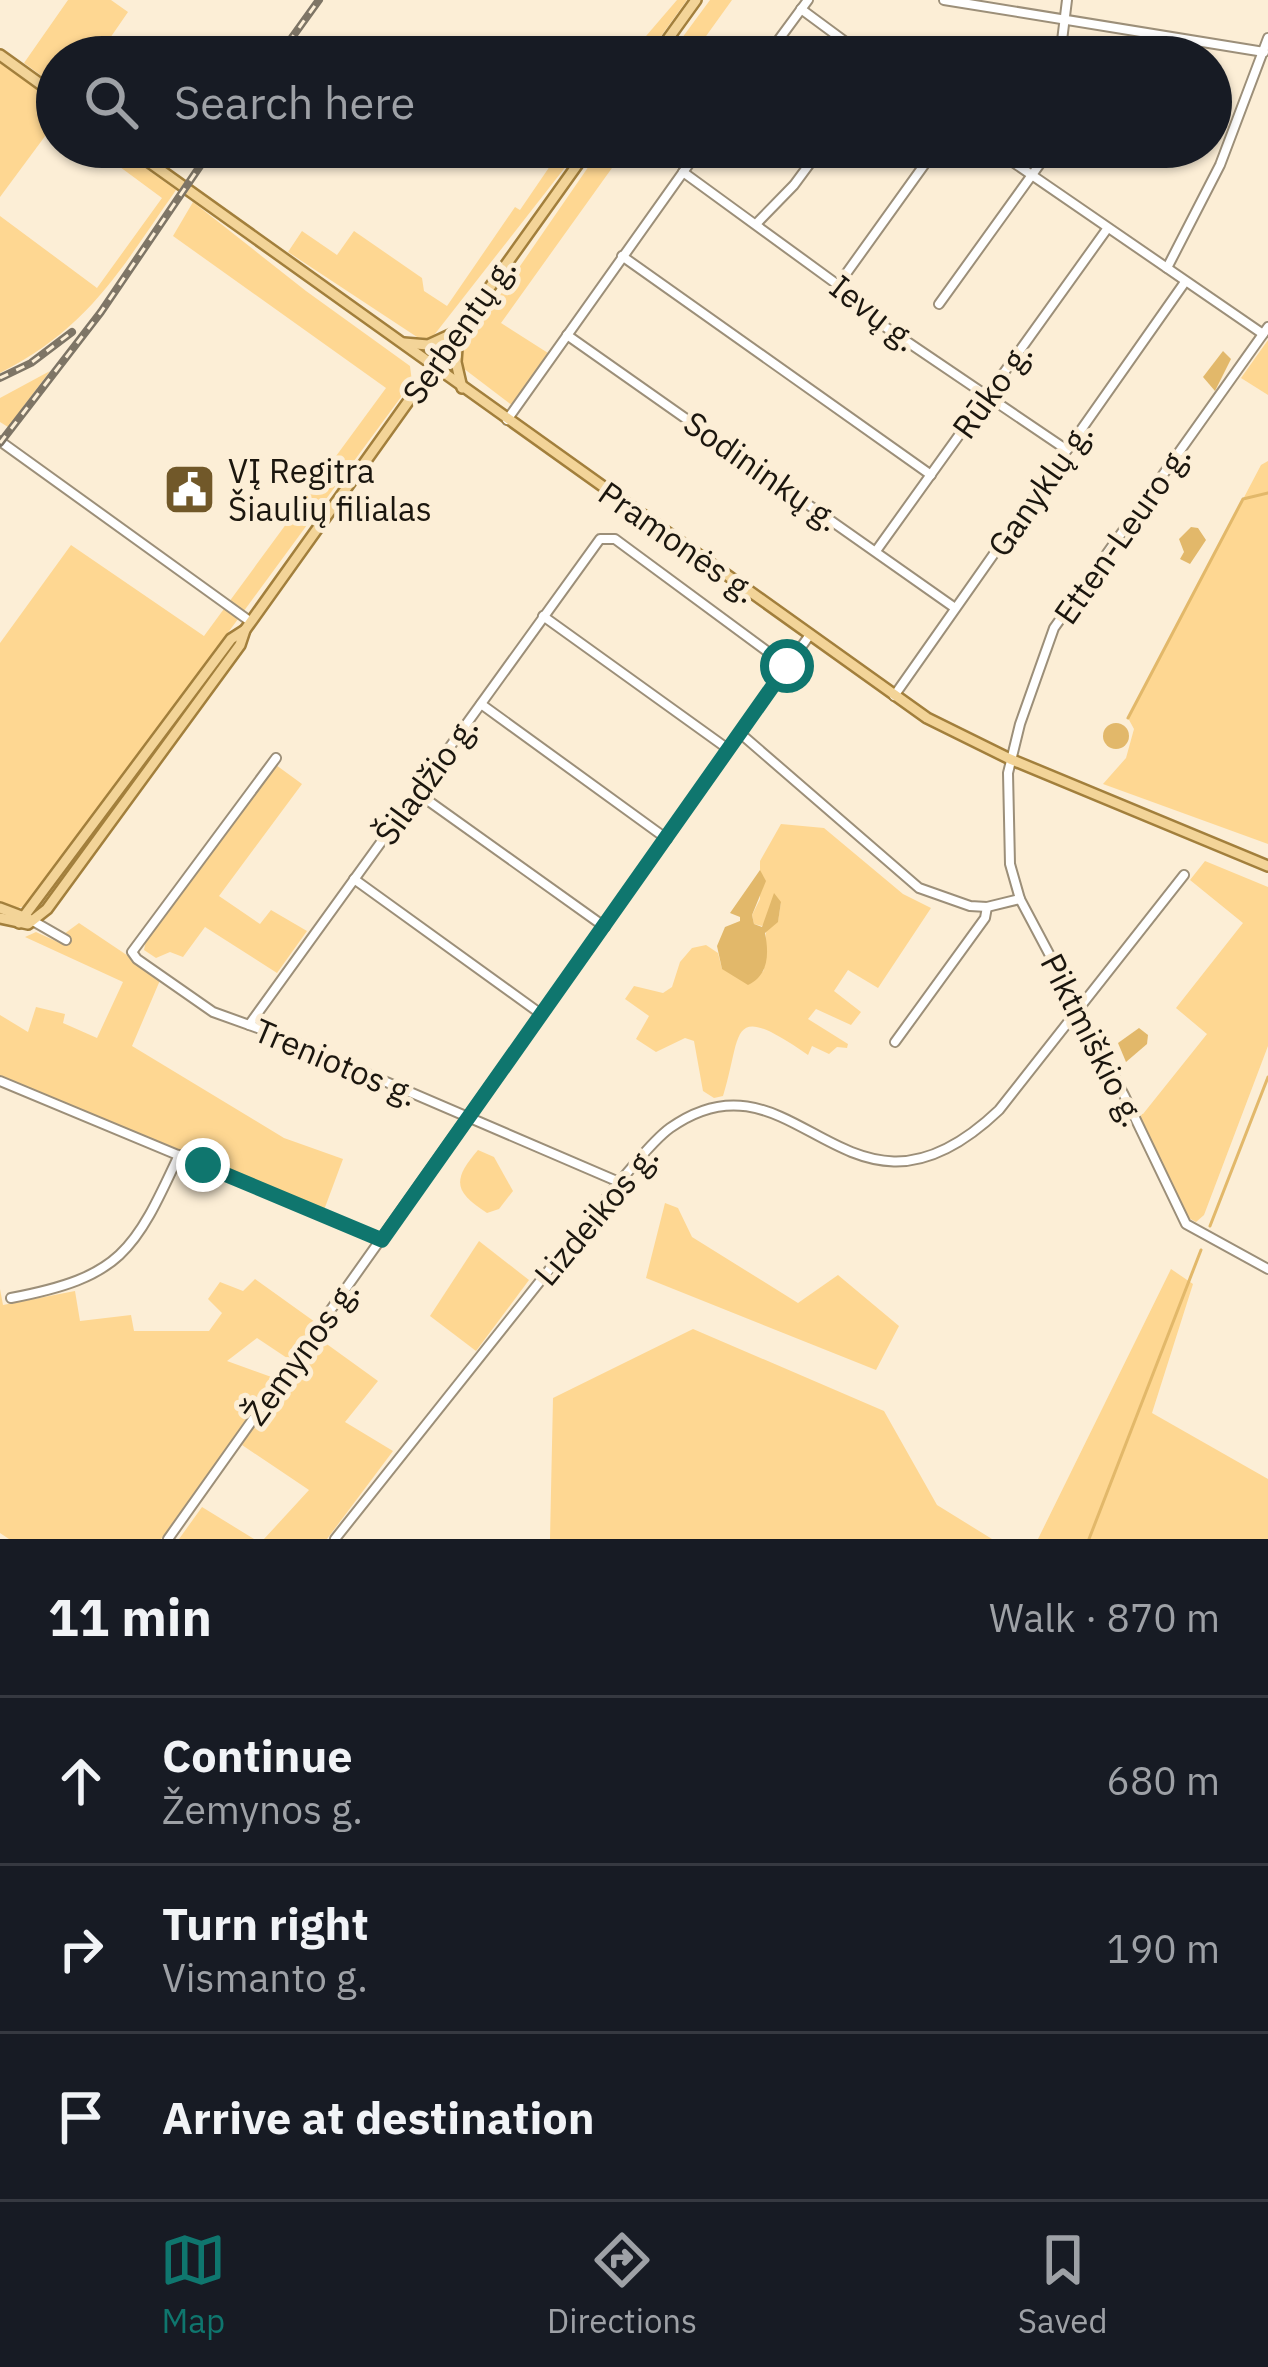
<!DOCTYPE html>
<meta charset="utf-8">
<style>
:root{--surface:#171b24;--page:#20242c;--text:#f1f3f6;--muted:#9ea1a6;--line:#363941;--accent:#0f766e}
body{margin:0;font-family:"IBM Plex Sans",sans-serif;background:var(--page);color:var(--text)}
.stop{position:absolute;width:36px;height:36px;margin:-27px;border:9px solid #0f766e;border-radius:50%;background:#fff}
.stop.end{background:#0f766e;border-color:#fff;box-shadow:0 3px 12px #0008}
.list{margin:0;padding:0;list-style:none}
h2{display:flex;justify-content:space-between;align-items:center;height:156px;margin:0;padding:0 48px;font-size:51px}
h2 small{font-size:39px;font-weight:400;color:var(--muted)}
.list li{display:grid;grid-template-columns:78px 1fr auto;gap:36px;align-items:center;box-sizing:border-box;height:168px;padding:0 48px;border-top:3px solid var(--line)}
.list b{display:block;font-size:45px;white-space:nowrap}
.list p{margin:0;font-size:39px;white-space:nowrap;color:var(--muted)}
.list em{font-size:39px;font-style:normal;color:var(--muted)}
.icon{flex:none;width:66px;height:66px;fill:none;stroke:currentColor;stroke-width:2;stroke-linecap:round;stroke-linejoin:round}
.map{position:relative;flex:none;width:1268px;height:1539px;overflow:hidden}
.search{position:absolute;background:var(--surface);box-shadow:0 3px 9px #0004;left:36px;right:36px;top:36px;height:132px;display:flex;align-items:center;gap:30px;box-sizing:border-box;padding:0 42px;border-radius:66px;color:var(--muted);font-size:45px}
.sheet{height:660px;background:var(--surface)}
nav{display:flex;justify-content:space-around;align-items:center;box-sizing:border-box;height:168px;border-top:3px solid var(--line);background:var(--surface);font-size:33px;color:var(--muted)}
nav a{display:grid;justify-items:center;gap:6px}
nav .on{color:var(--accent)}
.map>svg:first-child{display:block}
</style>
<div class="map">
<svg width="1268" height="1539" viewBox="0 0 1268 1539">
<rect width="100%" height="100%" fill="#fceed6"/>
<g fill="#fed792">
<path d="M68,0h43l17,12 -31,45h-40v30l-33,-24z"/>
<path d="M677,0h10l-41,57h-18z"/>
<path d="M710,0h22l-41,57h-23z"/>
<path d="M0,63l57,41v16l-57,77z"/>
<path d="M93,147h23l60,43c-56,80 -86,137 -176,183v-157l97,72 65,-90z"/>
<path d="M563,147h18l-150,192 -14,-2 -129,-85 14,-21 35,24 17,-24 68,47 2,13 23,15 68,-99 5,3z"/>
<path d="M602,147h25l-126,176 47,30 -35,53 -50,-38v-19z"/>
<path d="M193,202l113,89 104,75 2,16 -384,523 -10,3 -18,-6v-259l71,-98 133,91 182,-248 -213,-152z"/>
<path d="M1268,340v55l-27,-17z"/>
<path d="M50,371l-42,56 -8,-5v-24z"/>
<path d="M1268,461v383l-165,-60 23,-26 8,-29 -6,-11 133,-253z"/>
<path d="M276,765l26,19 -83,112 41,28 11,-14 36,21 -30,42 -72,-46 -22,30 -13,-5 -14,6 -12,-8 2,-10z"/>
<path d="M781,824l43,4 79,66 28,14 -53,80 -30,-18 -14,21 27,21 -10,13 -35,-16 -8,10 40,25 -1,4 -10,-1 -8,7 -17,-8 -4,9c-81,-56 -65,-23 -85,41l-9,2 -11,-7 -9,-50 -9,-3 -29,14 -20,-13 13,-23 -24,-17 9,-13 29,7 9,-6 8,-25 12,-14 14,-3 12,8 4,16 41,3c5,-17 1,-33 4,-45l11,-6 3,-19 -19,24 -8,-2 -2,-9 8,-16v-38z"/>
<path d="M1205,861l63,26v159l-64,169 -8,7 -11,-6 -49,-104 7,2 64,-80 -31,-26 67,-85 -53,-43z"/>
<path d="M79,923l82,55 -29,68 152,92 59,21 -19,51 -324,-134v-61l28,17 8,-25 29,7 -2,9 34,15 26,-56 -98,-45 11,-5 24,11 4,-9z"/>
<path d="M478,1150l16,7 19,34 -14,18 -12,4c-32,-21 -36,-32 -9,-63z"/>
<path d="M665,1203l13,5 14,29 106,66 40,-28 61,51 -23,44 -230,-92z"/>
<path d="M479,1241l50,39 -53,71 -46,-35z"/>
<path d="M1171,1269l22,15 -41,129 116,66v60h-230z"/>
<path d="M255,1279l60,43 -25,38 -33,-22 -30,23 50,18 -116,160h-152l-9,-6v-244l3,16 72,-14 5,30 51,-6 3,16h75l13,-18 -14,-14 12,-17 23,9z"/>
<path d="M693,1329l191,82 53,94 55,34h-442l3,-141z"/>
<path d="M317,1337l61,44 -33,41 48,29 -66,88h-63l45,-49 -67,-45z"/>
<path d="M202,1507l52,32h-75z"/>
</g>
<g fill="#e2b86a">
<path d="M1223,351l8,8 -16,32 -12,-14z"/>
<path d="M1191,527l7,1 8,12 -16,24 -10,-5 4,-7 -5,-13z"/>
<circle cx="1116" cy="736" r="13"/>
<path d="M760,870l6,11 -14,34 2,9 8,3 12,-34 7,9 -3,20 -13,11c4,20 4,42 -17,52l-26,-16 -5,-23 8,-19 15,-6v-4l-10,-4z"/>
<path d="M1139,1028l9,7 -1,9 -21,18 -8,-19z"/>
</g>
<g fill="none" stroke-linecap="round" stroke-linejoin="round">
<g stroke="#e2b86a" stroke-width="3">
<path d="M1128,718l115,-219 25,-6"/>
<path d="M1210,1226l58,-149"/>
<path d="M1089,1539l112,-289"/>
</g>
<defs>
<g id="minor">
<path d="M944,0l320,52"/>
<path d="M801,9l65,48"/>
<path d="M766,57l42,-57"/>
<path d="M1060,57l7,-57"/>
<path d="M991,147l272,187"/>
<path d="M683,172l155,113 40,37 189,128"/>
<path d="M756,224l38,-39 28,-38"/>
<path d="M622,256l309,219"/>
<path d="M1167,268l53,-103 48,-127"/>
<path d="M838,285l99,-138"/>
<path d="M939,304l103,-143 6,-14"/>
<path d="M1268,327l-214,301 -34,96 -12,49 2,91 10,35 104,196 62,129 82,45"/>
<path d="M567,335l388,273"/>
<path d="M507,420l194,-273"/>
<path d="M0,441l251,181"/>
<path d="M876,551l231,-322"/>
<path d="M543,616l185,133"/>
<path d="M894,696l291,-414"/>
<path d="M481,704l186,135"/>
<path d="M741,734l178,154 51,18 17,1 33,-8"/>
<path d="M276,758l-144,194 5,7 76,53 64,23 342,147"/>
<path d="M416,792l189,135"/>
<path d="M354,879l187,135"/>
<path d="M33,921l33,19"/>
<path d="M249,1025l351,-486h15l172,127"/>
<path d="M895,1042l90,-124 2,-11"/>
<path d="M0,1081l382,159"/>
<path d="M11,1298c110,-21 123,-46 168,-143"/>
<path d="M168,1539l641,-903"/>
<path d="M335,1539l284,-357c16,-17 32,-40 51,-54 127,-90 177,127 329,-18l185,-235"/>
</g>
<g id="major">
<path d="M0,55l57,41"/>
<path d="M655,57l41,-57"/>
<path d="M128,147l799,571 83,41 258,107"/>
<path d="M458,334l-2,28 6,26"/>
<path d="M404,343l24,2 28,-13"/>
<path d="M0,908l29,11"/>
<path d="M0,918l28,6 19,-15 193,-264 5,-15 345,-483"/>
<path d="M19,923l212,-284 14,-9"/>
</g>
</defs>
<use href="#minor" stroke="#9c8f79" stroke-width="12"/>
<use href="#major" stroke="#a27f3c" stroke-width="14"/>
<use href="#minor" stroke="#fff" stroke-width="8"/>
<use href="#major" stroke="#f3d498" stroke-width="9"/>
<defs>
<g id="rail">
<path d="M278,57l41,-57"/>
<path d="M0,378l31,-15 41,-31"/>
<path d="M0,443l101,-131 112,-165"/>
</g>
</defs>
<use href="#rail" stroke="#7e7566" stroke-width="8"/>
<use href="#rail" stroke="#fceed6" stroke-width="3" stroke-dasharray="9" stroke-linecap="butt"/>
</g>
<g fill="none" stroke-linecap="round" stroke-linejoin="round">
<path stroke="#0f766e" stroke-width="15" d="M203,1165l179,75 405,-574"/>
</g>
<defs>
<symbol id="civic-square" viewBox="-11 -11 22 22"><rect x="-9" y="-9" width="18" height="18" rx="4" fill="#715829" stroke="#fceed6"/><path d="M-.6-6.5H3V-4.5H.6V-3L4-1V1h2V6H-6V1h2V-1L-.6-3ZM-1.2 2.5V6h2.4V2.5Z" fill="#fff"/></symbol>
</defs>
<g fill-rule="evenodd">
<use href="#civic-square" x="160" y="460" width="59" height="59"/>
</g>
<g text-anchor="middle" stroke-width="10" stroke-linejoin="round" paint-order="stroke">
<g font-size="33" fill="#1b160e" stroke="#fceed6">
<text transform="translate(874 313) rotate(38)" y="12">Ievų g.</text>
<text transform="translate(459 330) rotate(-55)" y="12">Serbentų g.</text>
<text transform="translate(992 390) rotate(-54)" y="12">Rūko g.</text>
<text transform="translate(762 471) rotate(35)" y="12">Sodininkų g.</text>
<text transform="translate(1040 489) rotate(-55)" y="12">Ganyklų g.</text>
<text transform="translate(1122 534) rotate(-55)" y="12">Etten-Leuro g.</text>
<text transform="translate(678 542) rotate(35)" y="12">Pramonės g.</text>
<text transform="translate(426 780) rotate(-54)" y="12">Šiladžio g.</text>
<text transform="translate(1093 1040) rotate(63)" y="12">Piktmiškio g.</text>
<text transform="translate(336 1062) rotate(23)" y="12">Treniotos g.</text>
<text transform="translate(596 1215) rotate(-50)" y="12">Lizdeikos g.</text>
<text transform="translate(301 1352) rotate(-54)" y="12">Žemynos g.</text>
</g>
<g font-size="33" fill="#1b160e" stroke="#fceed6" text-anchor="start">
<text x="228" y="483">VĮ Regitra<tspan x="228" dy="38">Šiaulių filialas</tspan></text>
</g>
</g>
</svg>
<div class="stop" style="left:787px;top:666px"></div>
<div class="stop end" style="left:203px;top:1165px"></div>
<div class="search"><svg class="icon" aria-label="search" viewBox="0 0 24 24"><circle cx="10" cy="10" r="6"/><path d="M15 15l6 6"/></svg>Search here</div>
</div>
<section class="sheet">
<h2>11 min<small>Walk · 870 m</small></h2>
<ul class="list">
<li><svg class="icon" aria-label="ahead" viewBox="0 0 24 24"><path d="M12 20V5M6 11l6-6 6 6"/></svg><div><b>Continue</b><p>Žemynos g.</p></div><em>680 m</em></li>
<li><svg class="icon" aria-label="right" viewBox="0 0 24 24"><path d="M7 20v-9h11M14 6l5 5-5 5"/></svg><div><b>Turn right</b><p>Vismanto g.</p></div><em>190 m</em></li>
<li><svg class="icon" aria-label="arrive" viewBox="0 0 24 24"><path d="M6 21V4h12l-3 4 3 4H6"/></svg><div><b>Arrive at destination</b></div></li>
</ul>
</section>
<nav>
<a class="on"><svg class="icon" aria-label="map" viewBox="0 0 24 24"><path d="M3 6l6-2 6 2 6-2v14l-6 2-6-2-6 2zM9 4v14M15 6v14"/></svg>Map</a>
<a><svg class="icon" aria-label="directions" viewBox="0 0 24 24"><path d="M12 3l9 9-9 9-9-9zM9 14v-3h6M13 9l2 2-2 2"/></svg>Directions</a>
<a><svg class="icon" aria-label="saved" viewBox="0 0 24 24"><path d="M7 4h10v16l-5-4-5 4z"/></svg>Saved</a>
</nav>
